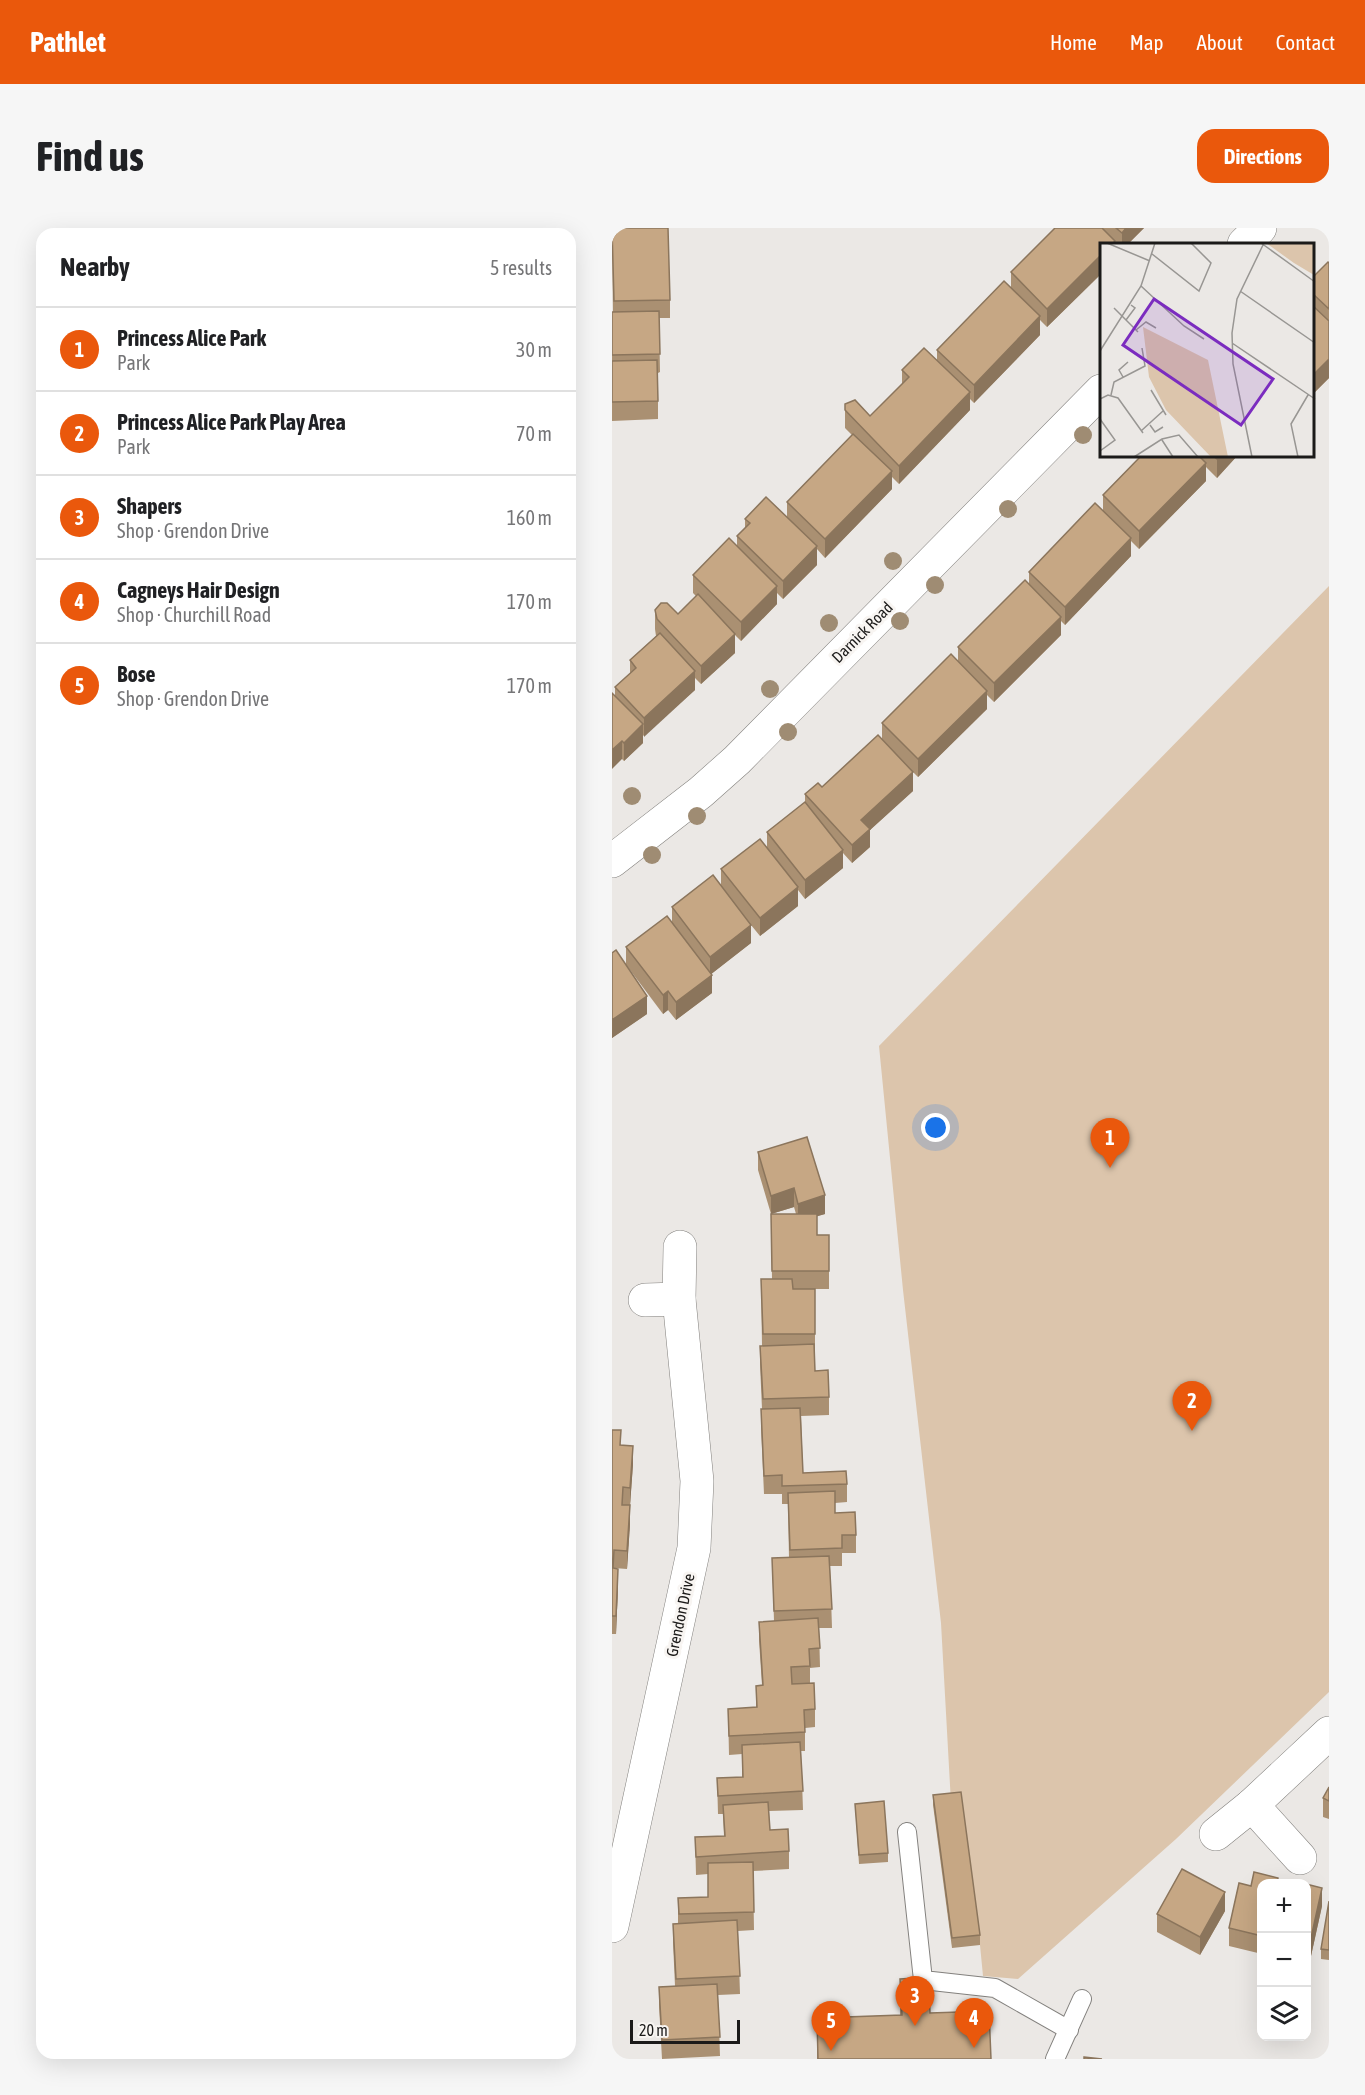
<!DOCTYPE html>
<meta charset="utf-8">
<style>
:root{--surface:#fff;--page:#f6f6f6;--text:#202124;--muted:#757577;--line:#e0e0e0;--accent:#ea580c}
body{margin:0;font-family:"Asap Condensed",sans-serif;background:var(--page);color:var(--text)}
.controls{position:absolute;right:18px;bottom:18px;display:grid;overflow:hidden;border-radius:12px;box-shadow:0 6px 24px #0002}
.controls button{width:54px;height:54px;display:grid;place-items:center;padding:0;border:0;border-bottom:2px solid var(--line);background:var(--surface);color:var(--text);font:30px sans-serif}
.scale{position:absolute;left:18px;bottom:15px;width:110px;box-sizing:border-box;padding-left:6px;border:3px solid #1b1a19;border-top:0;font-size:16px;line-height:21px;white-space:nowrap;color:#1b1a19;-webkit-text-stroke:4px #f8f5f2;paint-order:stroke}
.you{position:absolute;left:324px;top:900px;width:21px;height:21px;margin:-15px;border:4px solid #fff;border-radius:50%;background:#1a73e8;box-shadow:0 0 0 9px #1a73e833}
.badge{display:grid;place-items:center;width:39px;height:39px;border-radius:50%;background:var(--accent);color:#fff;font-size:20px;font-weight:700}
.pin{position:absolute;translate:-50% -50px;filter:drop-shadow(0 2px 3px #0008)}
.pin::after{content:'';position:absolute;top:32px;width:21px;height:18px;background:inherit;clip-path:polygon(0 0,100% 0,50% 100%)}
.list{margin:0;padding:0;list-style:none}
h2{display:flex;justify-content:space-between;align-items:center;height:78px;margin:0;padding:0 24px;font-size:26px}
h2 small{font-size:20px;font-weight:400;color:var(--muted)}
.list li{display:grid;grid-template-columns:39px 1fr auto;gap:18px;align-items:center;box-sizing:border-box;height:84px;padding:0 24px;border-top:2px solid var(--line)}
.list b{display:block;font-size:22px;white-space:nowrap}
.list p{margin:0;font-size:20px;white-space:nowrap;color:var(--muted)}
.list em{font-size:20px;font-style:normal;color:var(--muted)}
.icon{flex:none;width:33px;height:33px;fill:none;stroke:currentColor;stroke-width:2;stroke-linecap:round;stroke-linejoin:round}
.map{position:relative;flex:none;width:717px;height:1831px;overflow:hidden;border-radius:18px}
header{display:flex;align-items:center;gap:36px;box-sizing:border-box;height:84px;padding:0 30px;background:var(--accent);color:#fff}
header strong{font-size:28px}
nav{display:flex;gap:33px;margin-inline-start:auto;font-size:21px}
.intro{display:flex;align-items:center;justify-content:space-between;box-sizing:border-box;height:144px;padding:0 36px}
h1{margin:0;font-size:42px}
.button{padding:15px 27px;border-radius:18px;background:var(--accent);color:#fff;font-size:21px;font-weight:700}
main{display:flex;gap:36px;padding:0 36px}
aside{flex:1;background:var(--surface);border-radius:18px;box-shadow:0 6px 24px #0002}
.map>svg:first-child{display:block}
</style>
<header>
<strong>Pathlet</strong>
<nav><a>Home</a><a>Map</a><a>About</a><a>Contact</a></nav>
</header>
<div class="intro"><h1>Find us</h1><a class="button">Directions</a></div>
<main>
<aside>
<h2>Nearby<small>5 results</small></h2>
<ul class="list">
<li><span class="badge">1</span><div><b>Princess Alice Park</b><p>Park</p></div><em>30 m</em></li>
<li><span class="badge">2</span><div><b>Princess Alice Park Play Area</b><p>Park</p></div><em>70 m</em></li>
<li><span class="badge">3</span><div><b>Shapers</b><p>Shop · Grendon Drive</p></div><em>160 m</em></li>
<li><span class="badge">4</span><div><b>Cagneys Hair Design</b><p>Shop · Churchill Road</p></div><em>170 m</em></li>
<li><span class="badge">5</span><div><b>Bose</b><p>Shop · Grendon Drive</p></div><em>170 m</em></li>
</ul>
</aside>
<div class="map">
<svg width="717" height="1831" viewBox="0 0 717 1831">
<rect width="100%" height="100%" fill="#ebe8e5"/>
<path fill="#dcc5ac" d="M717,358v1106l-153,147 -158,140 -35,-3 -3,-31 -29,-142 -10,-180 -38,-333 -24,-244z"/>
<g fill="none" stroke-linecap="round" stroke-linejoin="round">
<defs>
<g id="lane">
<path d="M295,1604l16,148 72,8 74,42"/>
<path d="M443,1831l27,-60"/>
</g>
<g id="street">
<path d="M632,16l16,-16"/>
<path d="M0,633l89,-69 36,-32 364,-369"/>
<path d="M33,1072l34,-1"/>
<path d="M640,1577l48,53"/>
<path d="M604,1606l36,-29 77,-72"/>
<path d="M0,1698l82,-378 3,-67 -18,-182 1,-52"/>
</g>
</defs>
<use href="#lane" stroke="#83817e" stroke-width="20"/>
<use href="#street" stroke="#83817e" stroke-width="34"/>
<use href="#lane" stroke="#fff" stroke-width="18"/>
<use href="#street" stroke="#fff" stroke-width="33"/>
</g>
<g fill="#9f8c73">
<circle cx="471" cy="207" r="9"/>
<circle cx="396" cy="281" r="9"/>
<circle cx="281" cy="333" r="9"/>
<circle cx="323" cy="357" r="9"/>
<circle cx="288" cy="393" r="9"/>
<circle cx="217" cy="395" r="9"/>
<circle cx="158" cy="461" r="9"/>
<circle cx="176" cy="504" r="9"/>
<circle cx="20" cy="568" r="9"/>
<circle cx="85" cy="588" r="9"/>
<circle cx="40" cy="627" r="9"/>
</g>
<g fill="#aa9072">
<path d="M0,0l58,72v18h-11l1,54 -2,1v46l-46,2v-109h1z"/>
<path d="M443,0h89l-16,16h-27v30l-54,53 -7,-7v15l-66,68 -4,-4v11l-71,74 -7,-7v12l-67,69 -8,-9v16l-34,34 -6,-6v11l-36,37 -6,-6v18l-34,31 -6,-6v12l-52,46v7l-19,18 -2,-2 -7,-63v-9l15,-13v-14l26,-24 -1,-7v-19l23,4 18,-18 -3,-3v-18l44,-29v-10l8,-8v-9l42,-1v-16l65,-67 -7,-7v-18l25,6 32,-32v-14l35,-9v-11l74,-62v-16z"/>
<path d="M717,35v115l-17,17v-117z"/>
<path d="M529,228h96l-20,22 -11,-11v14l-67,68 -8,-8v15l-66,69 -4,-4v14l-67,67 -7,-7v14l-69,68 -7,-7 2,21 -43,39v17l-18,16 -9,-10v15l-38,31 -7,-9v16l-38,30 -9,-11v18l-40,31 1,19 -36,27 -8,-10 -5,4 -36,-48 20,48 -35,24v-85l14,12v-18l46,-25v-15l49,-21v-17l46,-22v-15l38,-29v-9l17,-7 60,-48v-16l76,-62v-14l71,-63v-12l74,-61v-16z"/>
<path d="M146,924l67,62 -8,2v19h12v54h-16h2v63h-1l1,19 14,26v18l-28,1 2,57 44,11v18l-12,1v10l21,22v18h-14v13h-12l2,62h-13l1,39 -10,1v15l5,26v18l-10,1v23h-4l2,59 -34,1 1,19 19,21v18l-36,2 1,59 -16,1 2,63 -22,1 2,61 -58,3 -3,-54v-18l16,-1 -2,-44v-18h5v-26l30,-1v-23l-12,1 -1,-38 29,-1 -1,-22h-5l-1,-36 25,-1v-23l-13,1 -1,-46 28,-1v-22l6,-1 -3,-45v-18l15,-1 -2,-63h17l-1,-54h-6v-10h-18l-3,-67v-18h1l-2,-45v-18h2l-1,-67h11l-1,-65h25l-2,-7 -23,7 -13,-44z"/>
<path d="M0,1202l21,34 -3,41v19l-3,45 -13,-1 4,19 -2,47h-4z"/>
<path d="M717,1559v32l-6,-2v-19z"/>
<path d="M321,1567l47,140v10l-28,3 -19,-143z"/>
<path d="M243,1576l33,49v9l-29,2z"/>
<path d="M642,1644l24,6v6h-16v70l-33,-8v-18l10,-45 12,3z"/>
<path d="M694,1656l16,22 -13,59h-3z"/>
<path d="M717,1673v59l-8,-1v-10z"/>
<path d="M613,1683l-25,44 -43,-23v-18z"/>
<path d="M288,1751l16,10 14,24 61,46h-174v-41l83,-3z"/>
</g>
<g fill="#8b755c">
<path d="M514,0h18l-16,16h-6v-11z"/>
<path d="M489,27v19l-54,53v-18z"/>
<path d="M428,88v19l-66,68v-18z"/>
<path d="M717,131v19l-17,17v-19z"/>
<path d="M358,164v18l-71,74v-18z"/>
<path d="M608,228h17l-20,22v-19z"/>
<path d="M594,235v18l-67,68v-18z"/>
<path d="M280,243v18l-67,69v-19z"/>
<path d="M519,310v18l-66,69v-18z"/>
<path d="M205,318v19l-34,34v-18z"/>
<path d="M165,358v18l-36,37v-19z"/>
<path d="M449,389v18l-67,67v-19z"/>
<path d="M123,406v19l-34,31v-18z"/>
<path d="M83,443v19l-51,47v-19z"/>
<path d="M375,463v18l-69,68v-18z"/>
<path d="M31,496v19l-19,18v-18z"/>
<path d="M10,513v18l-10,10v-19z"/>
<path d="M301,544v19l-43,39v17l-18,16v-18l9,-25z"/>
<path d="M231,622v18l-38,31v-19z"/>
<path d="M186,659v19l-38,30v-18z"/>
<path d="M139,697v18l-41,32v-18z"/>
<path d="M100,747v18l-36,27v-18z"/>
<path d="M56,763v19l-5,4v-19z"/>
<path d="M35,768v18l-35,24v-18z"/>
<path d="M182,960v19l-23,7v-18z"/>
<path d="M213,967v19l-27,8v-18z"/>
<path d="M21,1218v18l-3,42v-18z"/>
<path d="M18,1277v19l-3,45v-18z"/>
<path d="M6,1341v18l-2,47v-18z"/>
<path d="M710,1660v18l-13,59v-18z"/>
<path d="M613,1664v19l-25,44v-18z"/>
</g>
<g fill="#c6a784" stroke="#8b755c" stroke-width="1.5">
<path d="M0,0h56l2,72 -56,1z"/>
<path d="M443,0h47l13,13 -3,3h-11v11l-54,54 -36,-37z"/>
<path d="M504,0h10l-4,5z"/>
<path d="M716,34l1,1v46l-17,-16v-15z"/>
<path d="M392,53l36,35 -66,69 -37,-35z"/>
<path d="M700,77l17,16v38l-17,17z"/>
<path d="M47,83l1,43 -48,1v-43z"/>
<path d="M312,120l46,44 -71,74 -54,-56v-6l10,-4 15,16 39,-39 -7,-7z"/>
<path d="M45,132l1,41 -46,1v-41z"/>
<path d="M241,206l39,37 -67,68 -38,-37z"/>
<path d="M529,228h58l7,7 -67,68 -36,-36z"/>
<path d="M601,228h7l-3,3z"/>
<path d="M154,269l51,49 -34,35 -46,-45 13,-13 -5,-4z"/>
<path d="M483,275l36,35 -66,69 -36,-35z"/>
<path d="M117,310l48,48 -36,36 -48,-47z"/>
<path d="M413,352l36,37 -67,66 -36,-36z"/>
<path d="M86,366l37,40 -34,32 -44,-47 -2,-9 6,-7h6l11,11z"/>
<path d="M48,405l35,38 -51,47 -29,-31 21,-19 -6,-8z"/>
<path d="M339,426l36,37 -69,68 -36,-36z"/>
<path d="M0,465l31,31 -19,19 -2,-2 -10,9z"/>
<path d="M266,507l35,37 -52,48 9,9 -18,16 -47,-51 13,-11 4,4z"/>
<path d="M193,574l38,48 -38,30 -38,-48z"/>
<path d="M148,611l38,48 -38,31 -39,-49z"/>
<path d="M101,647l38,50 -41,32 -38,-50z"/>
<path d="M55,688l45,59 -36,27 -8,-11 -5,4 -37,-48z"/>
<path d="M4,722l31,46 -35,24v-67z"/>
<path d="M195,909l18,58 -27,9 -4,-16 -23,8 -13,-44z"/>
<path d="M159,986h46v21h12v36h-57z"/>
<path d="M149,1051h31l1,10h22v45h-52z"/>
<path d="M202,1116l1,27 13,-1 1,27 -66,2 -3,-53z"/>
<path d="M188,1180l3,65 43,-2 1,13 -65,2v-11l-18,1 -3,-67z"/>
<path d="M0,1202h9l-1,15 13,1 -3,42 -7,-1 -1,18h8l-3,46 -13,-1 -1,18 5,1 -2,47h-4z"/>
<path d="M223,1263v22l20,-1 1,23h-14v13l-52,2 -2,-57z"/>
<path d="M217,1328l3,53 -58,2 -2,-53z"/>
<path d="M206,1390l2,30 -11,1 1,17 -19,1 1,17 22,-1 1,26 -11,1 1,22 -76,4 -1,-27 29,-2 -1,-21 7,-1 -4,-63z"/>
<path d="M188,1514l3,49 -85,5 -1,-18 26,-1 -1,-32z"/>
<path d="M717,1559v14l-6,-3z"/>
<path d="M349,1564l19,143 -28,3 -19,-143z"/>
<path d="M272,1573l4,52 -29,2 -4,-51z"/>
<path d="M156,1574l2,28 18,-1 1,22 -93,6 -1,-20 30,-1 -2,-31z"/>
<path d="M141,1634l1,50 -75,2 -1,-16 30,-1v-34z"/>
<path d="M570,1641l43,23 -25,45 -43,-23z"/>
<path d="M642,1644l24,6 -1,6h-15v52l-33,-8 10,-45 12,3z"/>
<path d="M694,1656l16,4 -13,59 -3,-1z"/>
<path d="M717,1673v49l-8,-1z"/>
<path d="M125,1692l3,56 -64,3 -3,-55z"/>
<path d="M303,1750l1,11 13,-1 1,25 59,-2 2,48h-173l-1,-41 85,-3 -2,-36z"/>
<path d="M105,1756l3,53 -58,3 -3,-53z"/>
<path d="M472,1829l18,2h-18z"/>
</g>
<g text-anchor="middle" stroke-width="6" stroke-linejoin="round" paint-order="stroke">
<g font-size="16" fill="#1b1a19" stroke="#f8f5f2">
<text transform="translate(250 404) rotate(-45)" y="6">Darnick Road</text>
<text transform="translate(68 1387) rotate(-78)" y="6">Grendon Drive</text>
</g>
</g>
<g transform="translate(488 15)">
<rect width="214" height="214" fill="#ebe8e5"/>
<path d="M166,0h48v32l-20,-12zM43,84l65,33 20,97h-17l-45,-47 -17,-33z" fill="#dcc5ac"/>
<path fill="none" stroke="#989693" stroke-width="1.5" d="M7,0l43,18M161,0l54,39M52,11l47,37 12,-28 -20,-20M41,43l43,40 20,13M140,48l75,52M14,65l24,24M26,77l9,-12 -4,-3M36,87l10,-8 10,6M132,100l83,56M0,108l41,-65 14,-43M23,134l-4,-7 9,-8M51,147l15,25M11,152l3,-13 31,-16 -3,-18M0,156l8,-4 10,3 25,35M0,176l15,21 -15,11M50,182l5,7 8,-5M41,188l22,-20M62,197l11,17M34,214l28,-18 17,-4 19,22M152,214l-19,-93 -1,-31 5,-34 26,-54M198,214l-7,-33 17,-29"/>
<path fill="#7b2cbf" fill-opacity="0.15" stroke="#7b2cbf" stroke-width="3" d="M54,56l119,80 -32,46 -118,-80z"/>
<rect width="214" height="214" fill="none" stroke="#1b1a19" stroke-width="3"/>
</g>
</svg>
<div class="controls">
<button>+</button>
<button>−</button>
<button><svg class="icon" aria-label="layers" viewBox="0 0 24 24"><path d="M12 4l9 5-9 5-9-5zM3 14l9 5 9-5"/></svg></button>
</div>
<div class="scale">20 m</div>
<div class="you"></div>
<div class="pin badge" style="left:498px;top:940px">1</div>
<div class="pin badge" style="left:580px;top:1203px">2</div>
<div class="pin badge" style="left:303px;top:1798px">3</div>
<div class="pin badge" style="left:362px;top:1820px">4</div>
<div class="pin badge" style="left:219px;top:1823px">5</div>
</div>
</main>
